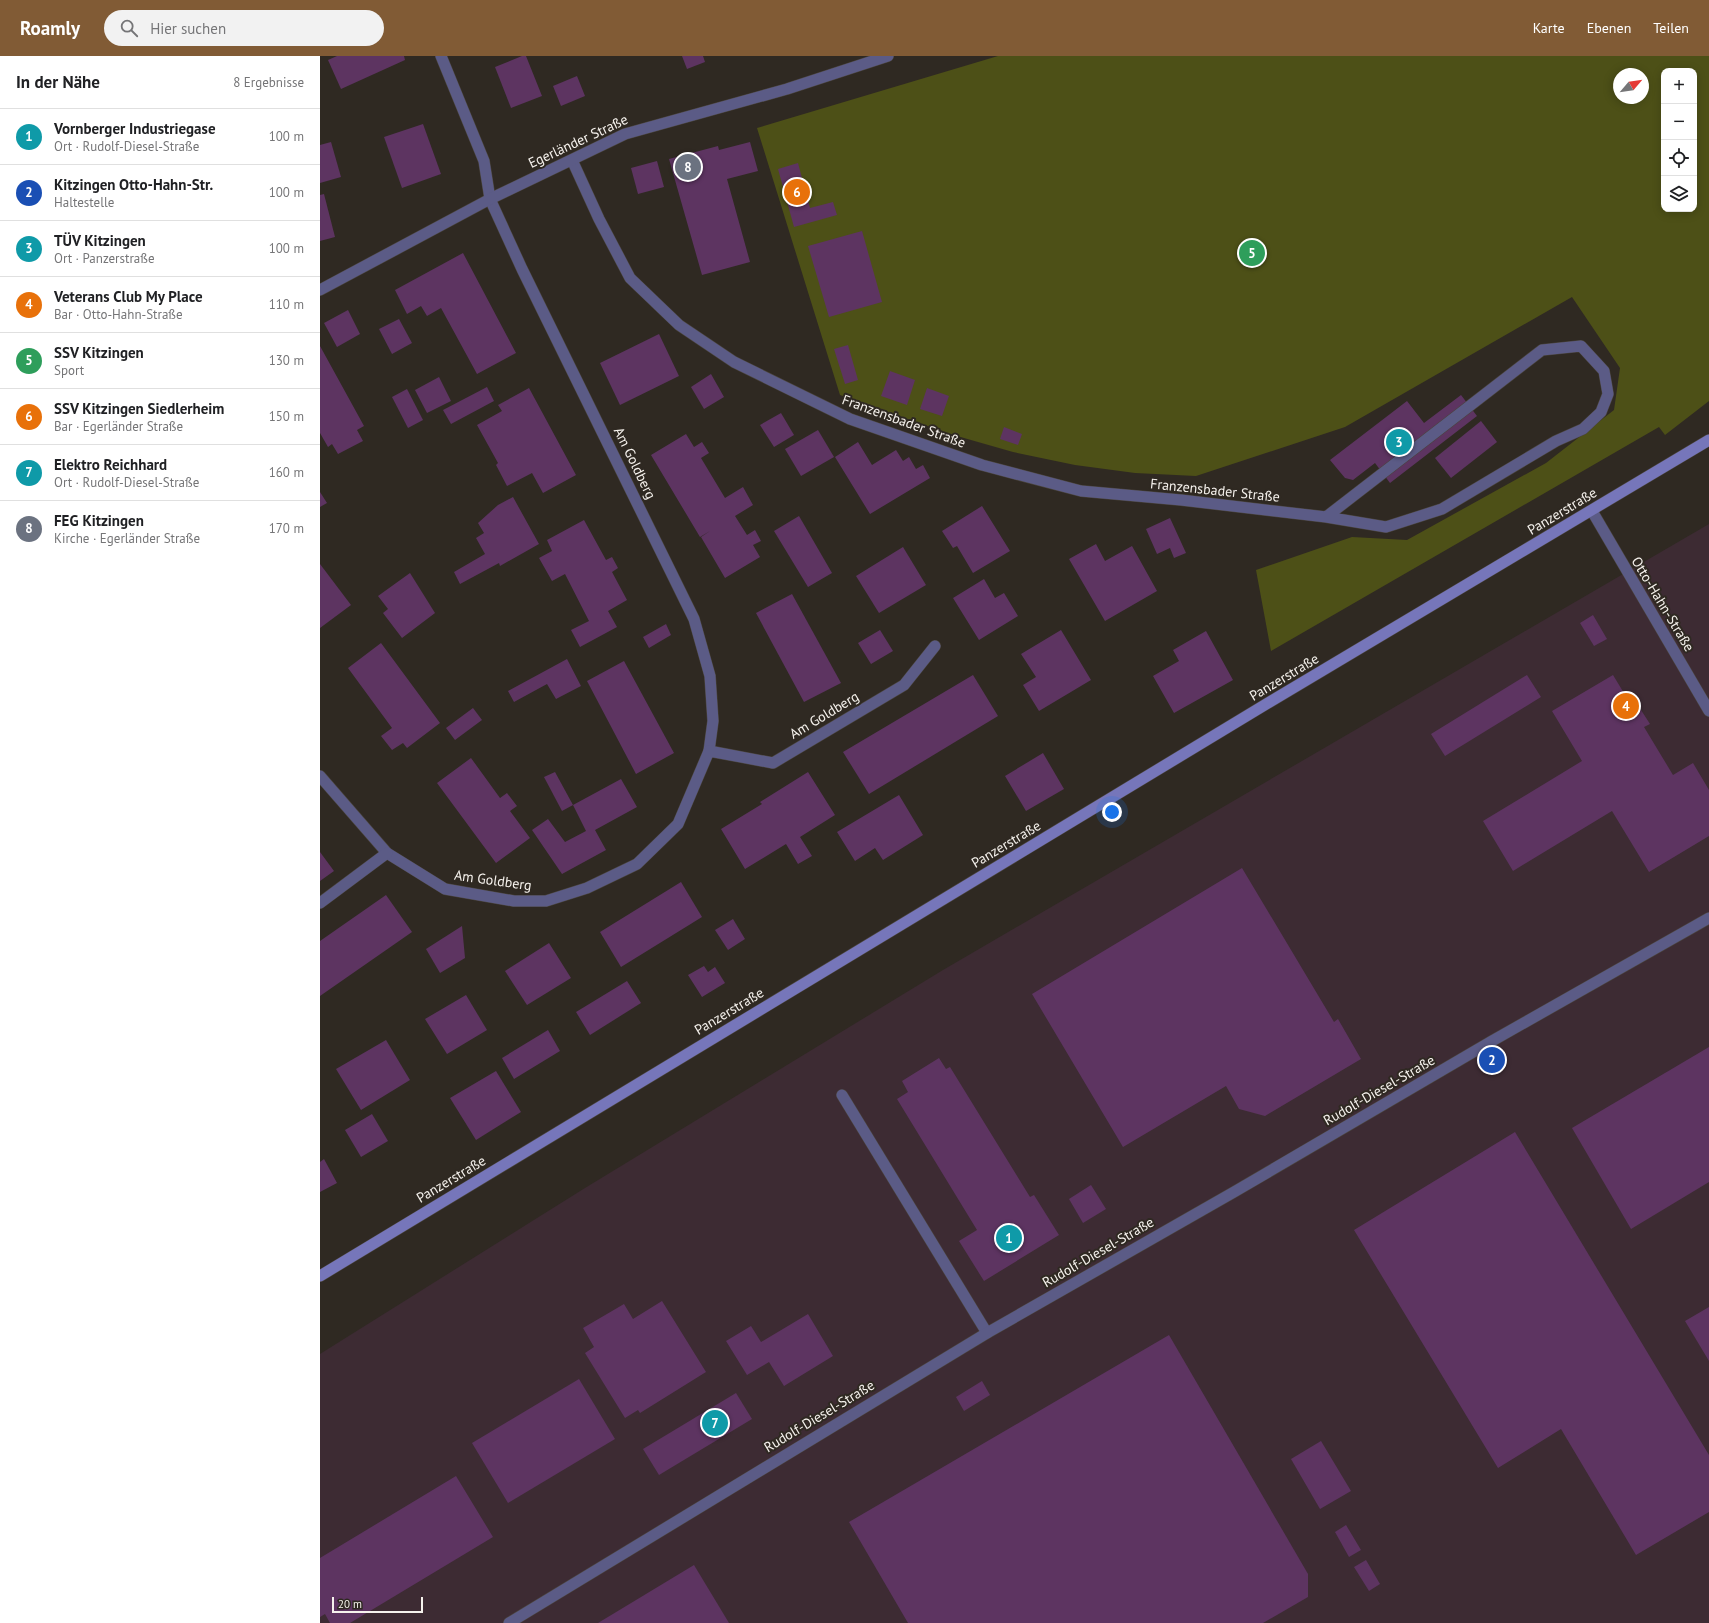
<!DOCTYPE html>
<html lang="de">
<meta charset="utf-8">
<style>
:root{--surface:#fff;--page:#f2f2f2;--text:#202124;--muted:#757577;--line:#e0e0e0;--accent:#815b35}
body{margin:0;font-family:"PT Sans",sans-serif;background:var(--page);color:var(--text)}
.controls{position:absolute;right:12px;top:12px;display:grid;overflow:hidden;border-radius:8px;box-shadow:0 2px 10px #0003}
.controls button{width:36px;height:36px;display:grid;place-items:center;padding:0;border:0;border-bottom:1px solid var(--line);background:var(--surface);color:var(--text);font:20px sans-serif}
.compass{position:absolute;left:1293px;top:12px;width:36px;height:36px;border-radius:50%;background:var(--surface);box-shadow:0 2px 10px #0003;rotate:61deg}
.scale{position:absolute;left:12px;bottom:10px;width:91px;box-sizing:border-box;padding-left:4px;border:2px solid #f6f2ed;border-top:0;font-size:11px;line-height:14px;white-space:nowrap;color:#f6f2ed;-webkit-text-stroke:3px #2f2922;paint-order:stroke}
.you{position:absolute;left:792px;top:756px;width:14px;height:14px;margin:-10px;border:3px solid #fff;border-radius:50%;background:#1a73e8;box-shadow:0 0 0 6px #1a73e833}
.badge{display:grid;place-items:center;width:26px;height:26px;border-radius:50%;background:var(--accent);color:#fff;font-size:13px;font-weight:700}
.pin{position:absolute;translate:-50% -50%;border:2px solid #fff;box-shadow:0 1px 4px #0006}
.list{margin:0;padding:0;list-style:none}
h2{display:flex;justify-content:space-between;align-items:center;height:52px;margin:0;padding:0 16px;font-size:17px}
h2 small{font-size:13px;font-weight:400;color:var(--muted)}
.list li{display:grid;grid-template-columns:26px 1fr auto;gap:12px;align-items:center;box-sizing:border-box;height:56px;padding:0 16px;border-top:1px solid var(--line)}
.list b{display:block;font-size:15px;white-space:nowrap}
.list p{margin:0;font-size:13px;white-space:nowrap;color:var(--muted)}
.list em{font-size:13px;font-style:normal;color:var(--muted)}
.icon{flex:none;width:22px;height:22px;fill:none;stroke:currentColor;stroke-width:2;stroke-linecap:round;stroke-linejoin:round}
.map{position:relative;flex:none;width:1389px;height:1567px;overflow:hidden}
header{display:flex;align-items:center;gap:24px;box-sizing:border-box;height:56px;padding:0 20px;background:var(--accent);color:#fff}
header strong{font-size:19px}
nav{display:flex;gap:22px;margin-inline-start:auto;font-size:14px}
.search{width:280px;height:36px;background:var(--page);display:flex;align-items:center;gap:10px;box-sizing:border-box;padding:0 14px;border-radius:22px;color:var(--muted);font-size:15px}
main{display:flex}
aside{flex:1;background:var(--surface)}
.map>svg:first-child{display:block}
</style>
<header>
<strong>Roamly</strong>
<div class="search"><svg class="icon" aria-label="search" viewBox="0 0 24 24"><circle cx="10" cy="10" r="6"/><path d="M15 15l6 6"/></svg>Hier suchen</div>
<nav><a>Karte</a><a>Ebenen</a><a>Teilen</a></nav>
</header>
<main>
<aside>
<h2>In der Nähe<small>8 Ergebnisse</small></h2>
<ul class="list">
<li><span class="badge" style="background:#0f9aa8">1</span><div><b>Vornberger Industriegase</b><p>Ort · Rudolf-Diesel-Straße</p></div><em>100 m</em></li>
<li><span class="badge" style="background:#1a4fb4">2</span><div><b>Kitzingen Otto-Hahn-Str.</b><p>Haltestelle</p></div><em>100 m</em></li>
<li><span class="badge" style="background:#0f9aa8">3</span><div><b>TÜV Kitzingen</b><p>Ort · Panzerstraße</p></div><em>100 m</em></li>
<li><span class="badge" style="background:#e8710a">4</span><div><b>Veterans Club My Place</b><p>Bar · Otto-Hahn-Straße</p></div><em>110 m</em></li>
<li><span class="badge" style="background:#2e9e5b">5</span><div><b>SSV Kitzingen</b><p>Sport</p></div><em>130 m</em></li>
<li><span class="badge" style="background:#e8710a">6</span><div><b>SSV Kitzingen Siedlerheim</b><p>Bar · Egerländer Straße</p></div><em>150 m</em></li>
<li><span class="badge" style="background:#0f9aa8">7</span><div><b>Elektro Reichhard</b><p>Ort · Rudolf-Diesel-Straße</p></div><em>160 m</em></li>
<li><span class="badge" style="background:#6b7280">8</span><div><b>FEG Kitzingen</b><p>Kirche · Egerländer Straße</p></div><em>170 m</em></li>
</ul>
</aside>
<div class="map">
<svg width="1389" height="1567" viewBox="0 0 1389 1567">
<rect width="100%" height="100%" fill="#2f2922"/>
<path fill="#3d2b33" d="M1389,468v1099h-1389v-269l265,-166 358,-218z"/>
<path fill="#4d5017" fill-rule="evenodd" d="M678,0h711v345l-44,34 -6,-8 -388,224 -15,-81 96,-33 55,3 139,-77 68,-53 6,-42 -48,-71 -227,130 -149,49 -61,-3 -60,-8 -62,-13 -63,-18 -110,-39 -83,-267zM1344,15h30v138h-30zM1299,18h24v24h-24z"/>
<g fill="#5d3461">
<path d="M17,0h67l1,4 -64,29 -13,-29z"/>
<path d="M202,0h4l16,40 -31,12 -16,-41z"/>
<path d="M362,0h21l2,6 -18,7z"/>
<path d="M257,20l8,20 -24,10 -8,-20z"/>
<path d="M103,68l18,50 -39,14 -18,-51z"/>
<path d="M11,86l10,35 -21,6v-38z"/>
<path d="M430,86l8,29 -31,8 23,83 -48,13 -33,-116 49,-13 1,4z"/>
<path d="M337,105l7,26 -26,7 -7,-26z"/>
<path d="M478,107l12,45 23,-6 4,13 -43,12 -16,-58z"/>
<path d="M4,138l11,43 -15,4v-46z"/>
<path d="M542,175l20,71 -53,15 -21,-71z"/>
<path d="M143,197l53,100 -39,21 -36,-66 -14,8 -6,-10 -14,8 -12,-24z"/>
<path d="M28,254l12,24 -23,13 -13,-24z"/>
<path d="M79,263l13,24 -20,11 -13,-25z"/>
<path d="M339,278l20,42 -59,29 -20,-42z"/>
<path d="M528,289l10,35 -13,4 -11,-35z"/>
<path d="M0,290l44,80 -7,4 6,11 -25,13 -6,-10 -4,3 -8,-14z"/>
<path d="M570,315l25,9 -8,25 -26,-9z"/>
<path d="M391,318l13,23 -20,12 -13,-22z"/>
<path d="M119,321l12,24 -24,12 -12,-23z"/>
<path d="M167,331l7,14 -43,23 -8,-14z"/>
<path d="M209,332l47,87 -33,18 -11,-20 -25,13 -11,-21 2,-2 -21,-38 25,-14 -4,-6z"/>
<path d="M607,332l22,8 -7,20 -22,-7z"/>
<path d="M87,333l16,31 -15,8 -16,-31z"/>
<path d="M1141,339l16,21 -87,67 -15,-20 -22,17 -8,-2 -15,-18 77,-59 17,22z"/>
<path d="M461,357l13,22 -20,12 -14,-22z"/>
<path d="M1161,365l16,21 -46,36 -16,-20z"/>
<path d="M684,371l18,7 -4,11 -18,-6z"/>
<path d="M498,374l16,27 -33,19 -16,-27z"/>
<path d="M366,378l8,13 8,-5 7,11 -8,5 24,40 18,-11 10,18 -18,11 12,19 8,-5 6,11 -8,4 7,12 -35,21 -24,-41 9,-6 -10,6 -49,-82z"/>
<path d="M538,386l14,23 24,-15 7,11 6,-4 7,12 7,-4 7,13 -60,36 -35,-57z"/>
<path d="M0,436l7,11 -7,4z"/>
<path d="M193,441l26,47 -39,22 -1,-3 -39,21 -6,-12 31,-18 -9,-16 8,-5 -6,-10 20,-18z"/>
<path d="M662,450l28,45 -37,22 -16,-27 -4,2 -11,-17z"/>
<path d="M479,460l33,57 -24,14 -34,-56z"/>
<path d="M850,462l16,35 -12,5 -4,-10 -13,6 -11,-25z"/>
<path d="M264,464l22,40 6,-3 6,11 -6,4 15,28 -19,11 9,16 -37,20 -9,-17 18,-9 -24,-47 -13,7 -13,-23 13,-7 -5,-11z"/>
<path d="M776,488l9,17 27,-15 25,45 -52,30 -36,-62z"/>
<path d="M583,491l23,38 -47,28 -23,-37z"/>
<path d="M0,508l31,41 -31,23z"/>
<path d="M90,517l25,40 -33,25 -19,-25 5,-4 -10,-13z"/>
<path d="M664,523l11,19 9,-5 14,23 -39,24 -26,-42z"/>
<path d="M472,538l49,89 -37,19 -48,-89z"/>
<path d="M1273,559l14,24 -13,7 -14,-23z"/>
<path d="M346,568l5,11 -22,13 -6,-11z"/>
<path d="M560,574l13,21 -22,13 -13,-21z"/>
<path d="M741,574l30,50 -52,31 -16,-26 13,-8 -15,-23z"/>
<path d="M886,575l27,49 -59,33 -21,-37 26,-15 -6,-11z"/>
<path d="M61,587l59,80 -33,25 -4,-5 -11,7 -11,-14 11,-8 -44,-60z"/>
<path d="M247,603l14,27 -25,13 -9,-15 -33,18 -6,-11z"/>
<path d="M304,605l50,92 -38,21 -49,-93z"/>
<path d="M653,619l25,41 -129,78 -26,-42z"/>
<path d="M1207,619l14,22 -96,59 -14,-22z"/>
<path d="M1293,619l23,38 5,-3 9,14 -6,3 29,48 20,-12 16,27v46l-60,36 -37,-61 -99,60 -30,-50 99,-60 -30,-50z"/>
<path d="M153,652l9,12 -27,20 -9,-12z"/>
<path d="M723,697l21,36 -38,22 -21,-35z"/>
<path d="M151,702l29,40 7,-5 10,13 -7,5 20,27 -34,25 -59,-80z"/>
<path d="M235,716l18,33 -11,6 -18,-34z"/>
<path d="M488,716l27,43 -35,22 12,19 -14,8 -12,-20 -41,25 -24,-40 41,-25 -2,-2z"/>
<path d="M301,723l16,28 -42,23 11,20 -44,24 -30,-44 16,-11 17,23 21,-11 -13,-26z"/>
<path d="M579,739l24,40 -40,25 -8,-12 -20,13 -18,-29z"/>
<path d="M0,796l14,19 -14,10z"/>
<path d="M922,812l92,154 4,-3 23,40 -96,57 -26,-7 -13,-23 -103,61 -91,-153z"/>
<path d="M361,826l21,35 -81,50 -21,-35z"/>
<path d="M66,839l26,37 -92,64v-55z"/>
<path d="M413,863l12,20 -17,11 -13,-20z"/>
<path d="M142,870l3,32 -25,15 -14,-24z"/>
<path d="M229,887l22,35 -44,27 -22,-34z"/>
<path d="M384,910l4,6 7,-5 10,16 -23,14 -14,-22z"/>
<path d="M307,925l14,22 -51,32 -14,-23z"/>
<path d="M146,939l21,35 -40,24 -22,-35z"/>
<path d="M228,974l12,21 -46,28 -12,-21z"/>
<path d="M66,984l24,40 -49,30 -25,-41z"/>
<path d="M1389,991v135l-78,47 -59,-101z"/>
<path d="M619,1002l7,11 4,-2 80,130 4,-2 25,40 -75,46 -25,-40 18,-11 -80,-131 11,-7 -6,-11z"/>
<path d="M176,1015l25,41 -45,28 -26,-42z"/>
<path d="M52,1058l16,27 -27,16 -16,-27z"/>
<path d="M1195,1076l194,323v57l-73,43 -75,-126 -63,39 -144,-238z"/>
<path d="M4,1103l13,24 -17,9v-30z"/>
<path d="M771,1129l15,24 -23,14 -14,-24z"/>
<path d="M342,1245l44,71 -66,41 -2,-3 -13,8 -40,-65 9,-6 -11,-19 41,-24 9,15z"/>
<path d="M1389,1251v54l-24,-40z"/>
<path d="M488,1258l25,42 -49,30 -15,-24 -22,13 -21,-34 25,-15 10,16z"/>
<path d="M849,1279l139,239v23l-45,26h-355l-59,-101z"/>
<path d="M259,1323l36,60 -107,64 -36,-60z"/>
<path d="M662,1325l8,14 -26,16 -8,-14z"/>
<path d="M416,1337l16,26 -93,56 -16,-26z"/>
<path d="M1001,1385l30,50 -31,18 -29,-50z"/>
<path d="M136,1420l37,61 -143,86h-20l-5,-9 -5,3v-59z"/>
<path d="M1026,1469l15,25 -12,7 -14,-25z"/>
<path d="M1046,1504l14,24 -11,7 -15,-24z"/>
<path d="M374,1509l35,58h-131z"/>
</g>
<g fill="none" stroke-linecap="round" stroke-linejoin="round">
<defs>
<g id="service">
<path d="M252,104l27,59 31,59 49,47 55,37 116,57 132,46 99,26 100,9 145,17 216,-167 39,-4 23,25 4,23 -7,18 -18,17 -27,12 -114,68 -56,18 -60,-10"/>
<path d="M522,1039l145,238"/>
</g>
<g id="minor">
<path d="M121,0l43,105 6,38 32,70 172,350 16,57 3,45 -4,30"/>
<path d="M0,234l170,-91 135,-65 162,-45 101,-33"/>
<path d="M1272,455l117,200"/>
<path d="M0,720l67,77 58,36 69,12h32l41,-13 50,-24 41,-40 31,-73 64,12 131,-78 31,-39"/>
<path d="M0,847l67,-50"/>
<path d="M189,1567l478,-290 247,-141 258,-151 217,-123"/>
</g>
<path id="secondary" d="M0,1220l953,-576 436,-260"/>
</defs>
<use href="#service" stroke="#4b453e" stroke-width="12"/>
<use href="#minor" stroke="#4b453e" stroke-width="12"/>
<use href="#secondary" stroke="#4b453e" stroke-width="12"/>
<use href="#service" stroke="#5b5b86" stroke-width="11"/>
<use href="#minor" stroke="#5b5b86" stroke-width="11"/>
<use href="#secondary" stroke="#7676ba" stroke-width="11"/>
</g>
<g text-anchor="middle" stroke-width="4" stroke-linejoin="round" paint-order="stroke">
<g font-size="14" fill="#f6f2ed" stroke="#2f2922">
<text transform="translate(258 85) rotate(-25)" y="5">Egerländer Straße</text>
<text transform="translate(584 365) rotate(20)" y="5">Franzensbader Straße</text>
<text transform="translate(315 407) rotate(64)" y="5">Am Goldberg</text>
<text transform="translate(895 434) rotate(6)" y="5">Franzensbader Straße</text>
<text transform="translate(1242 455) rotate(-31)" y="5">Panzerstraße</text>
<text transform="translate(1343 548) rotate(59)" y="5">Otto-Hahn-Straße</text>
<text transform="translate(964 621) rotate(-31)" y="5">Panzerstraße</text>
<text transform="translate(504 659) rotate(-31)" y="5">Am Goldberg</text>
<text transform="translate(686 788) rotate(-31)" y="5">Panzerstraße</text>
<text transform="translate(173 824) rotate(8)" y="5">Am Goldberg</text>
<text transform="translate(409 955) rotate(-31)" y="5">Panzerstraße</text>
<text transform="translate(1059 1034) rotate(-30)" y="5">Rudolf-Diesel-Straße</text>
<text transform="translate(131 1123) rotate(-31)" y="5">Panzerstraße</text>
<text transform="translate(778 1196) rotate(-30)" y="5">Rudolf-Diesel-Straße</text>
<text transform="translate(499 1360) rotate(-31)" y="5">Rudolf-Diesel-Straße</text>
</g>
</g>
</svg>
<div class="controls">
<button>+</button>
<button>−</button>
<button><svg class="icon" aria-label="locate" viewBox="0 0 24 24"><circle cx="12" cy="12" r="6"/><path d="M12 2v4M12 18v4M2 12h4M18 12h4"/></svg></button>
<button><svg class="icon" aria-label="layers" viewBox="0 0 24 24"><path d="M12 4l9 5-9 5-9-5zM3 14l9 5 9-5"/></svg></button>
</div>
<svg class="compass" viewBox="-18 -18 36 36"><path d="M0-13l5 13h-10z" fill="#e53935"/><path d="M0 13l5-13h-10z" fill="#757577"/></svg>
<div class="scale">20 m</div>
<div class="you"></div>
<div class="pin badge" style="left:689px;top:1182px;background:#0f9aa8">1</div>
<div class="pin badge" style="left:1172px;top:1004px;background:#1a4fb4">2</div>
<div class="pin badge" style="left:1079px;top:386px;background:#0f9aa8">3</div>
<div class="pin badge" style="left:1306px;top:650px;background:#e8710a">4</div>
<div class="pin badge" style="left:932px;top:197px;background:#2e9e5b">5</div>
<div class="pin badge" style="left:477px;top:136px;background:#e8710a">6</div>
<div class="pin badge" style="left:395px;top:1367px;background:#0f9aa8">7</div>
<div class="pin badge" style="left:368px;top:111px;background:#6b7280">8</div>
</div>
</main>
